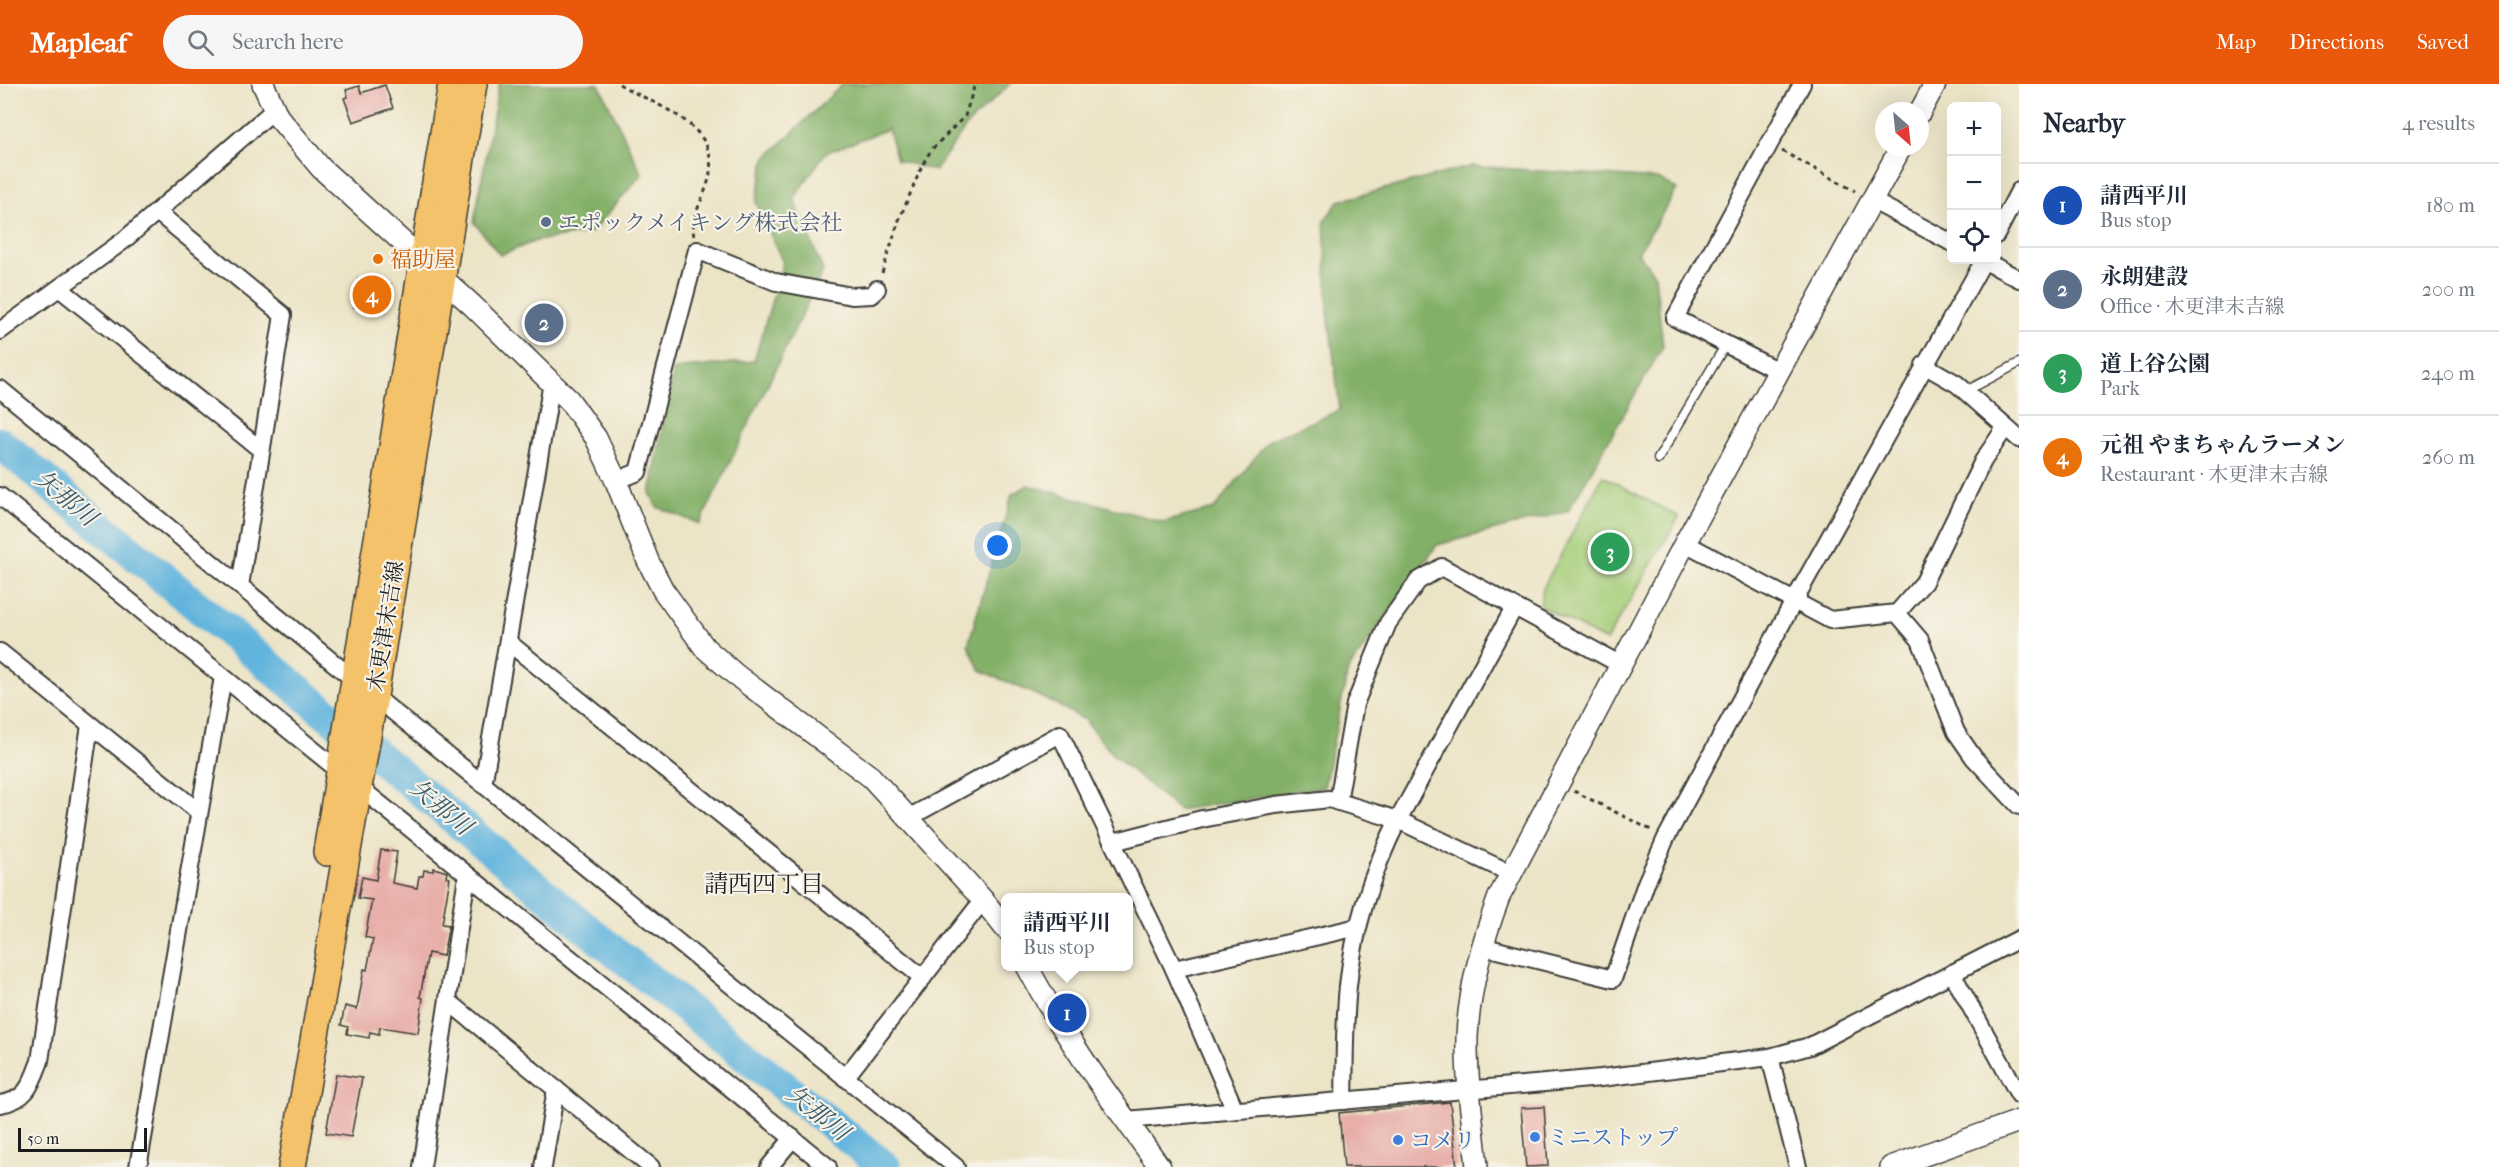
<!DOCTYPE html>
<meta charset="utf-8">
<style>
:root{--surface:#fff;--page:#f6f6f7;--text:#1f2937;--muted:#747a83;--line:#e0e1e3;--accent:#ea580c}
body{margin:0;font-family:"IM FELL French Canon","Noto Serif JP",serif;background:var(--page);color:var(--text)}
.controls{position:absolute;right:18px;top:18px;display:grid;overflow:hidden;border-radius:9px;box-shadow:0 6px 24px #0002}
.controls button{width:54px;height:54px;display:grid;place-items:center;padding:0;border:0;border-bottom:2px solid var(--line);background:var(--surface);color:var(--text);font:30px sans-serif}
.compass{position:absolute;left:1875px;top:18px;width:54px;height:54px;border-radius:50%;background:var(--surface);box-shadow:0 6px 24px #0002;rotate:153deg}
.scale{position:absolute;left:18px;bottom:15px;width:129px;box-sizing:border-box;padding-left:6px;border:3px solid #1c1c1c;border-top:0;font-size:16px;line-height:21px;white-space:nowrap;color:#1c1c1c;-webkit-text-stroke:4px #f7f3e8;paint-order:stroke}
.you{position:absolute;left:998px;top:462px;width:21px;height:21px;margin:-15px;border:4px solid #fff;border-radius:50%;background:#1a73e8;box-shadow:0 0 0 9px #1a73e833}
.badge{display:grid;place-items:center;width:39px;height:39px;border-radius:50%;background:var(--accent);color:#fff;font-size:20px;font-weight:700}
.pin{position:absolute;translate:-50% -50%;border:3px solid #fff;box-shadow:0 2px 6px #0006}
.popup{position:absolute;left:1001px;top:809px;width:132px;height:78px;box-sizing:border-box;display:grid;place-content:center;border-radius:9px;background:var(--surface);filter:drop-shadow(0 2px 4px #0005);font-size:20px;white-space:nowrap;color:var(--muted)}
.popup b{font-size:22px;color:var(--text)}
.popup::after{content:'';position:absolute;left:50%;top:100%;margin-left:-12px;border:12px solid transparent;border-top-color:var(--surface)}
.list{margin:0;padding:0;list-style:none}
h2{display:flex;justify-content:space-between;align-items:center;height:78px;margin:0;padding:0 24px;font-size:26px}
h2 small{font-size:20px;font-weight:400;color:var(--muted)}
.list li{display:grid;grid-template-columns:39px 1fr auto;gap:18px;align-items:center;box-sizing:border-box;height:84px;padding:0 24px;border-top:2px solid var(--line)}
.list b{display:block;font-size:22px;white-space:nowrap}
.list p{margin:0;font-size:20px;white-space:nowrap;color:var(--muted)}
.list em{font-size:20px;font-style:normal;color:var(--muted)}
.icon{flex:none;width:33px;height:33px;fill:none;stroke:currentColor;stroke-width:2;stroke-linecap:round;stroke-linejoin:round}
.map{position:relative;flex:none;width:2019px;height:1083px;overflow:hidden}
header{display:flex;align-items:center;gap:36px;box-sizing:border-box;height:84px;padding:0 30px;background:var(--accent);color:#fff}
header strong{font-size:28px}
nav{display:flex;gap:33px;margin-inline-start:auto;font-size:21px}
.search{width:420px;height:54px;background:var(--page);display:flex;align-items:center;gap:15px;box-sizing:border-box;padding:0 21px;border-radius:33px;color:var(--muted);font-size:22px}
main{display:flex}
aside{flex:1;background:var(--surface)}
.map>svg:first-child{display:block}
</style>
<header>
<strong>Mapleaf</strong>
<div class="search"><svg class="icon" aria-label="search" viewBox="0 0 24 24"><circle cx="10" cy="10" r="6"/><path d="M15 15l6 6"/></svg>Search here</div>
<nav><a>Map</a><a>Directions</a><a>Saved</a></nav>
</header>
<main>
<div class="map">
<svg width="2019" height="1083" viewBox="0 0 2019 1083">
<rect width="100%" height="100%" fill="#f7f3e8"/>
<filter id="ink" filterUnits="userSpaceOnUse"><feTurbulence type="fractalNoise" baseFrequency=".0167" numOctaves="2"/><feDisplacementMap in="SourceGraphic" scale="12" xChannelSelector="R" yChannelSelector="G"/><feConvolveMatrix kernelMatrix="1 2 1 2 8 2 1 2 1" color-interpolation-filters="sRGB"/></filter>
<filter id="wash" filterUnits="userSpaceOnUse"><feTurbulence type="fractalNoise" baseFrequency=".008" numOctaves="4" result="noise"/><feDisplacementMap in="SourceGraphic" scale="24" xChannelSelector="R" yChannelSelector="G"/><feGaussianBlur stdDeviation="1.35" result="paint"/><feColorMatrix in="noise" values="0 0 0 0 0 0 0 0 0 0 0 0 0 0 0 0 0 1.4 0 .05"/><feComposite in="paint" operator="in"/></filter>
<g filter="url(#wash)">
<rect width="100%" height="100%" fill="#ece4c6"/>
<path fill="#a4cd78" stroke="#60744a" stroke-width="1.5" d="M1603,392l76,41 -73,124 -66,-35 3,-18z"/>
<g fill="#83b068" stroke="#506642" stroke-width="1.5">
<path d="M499,0h100l43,90 -50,58 -56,9 -36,14 -26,-33z"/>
<path d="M843,0h167l-43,41 -32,46 -38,-11 -9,-31 -63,24 -31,45 29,73 -123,253 -43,-17 -7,-14 24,-124 80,-8 29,-98 -27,-61 9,-43z"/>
<path d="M1472,82l186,13 19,10 -39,64 17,22 8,71 -95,165 -131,34 -89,125 -24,117 -145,23 -67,-56 -27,-34 -33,-18 -72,-32 -12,-25 44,-151 16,-9 135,37 51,-13 55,-69 71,-30 -12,-98 -4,-91 15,-20z"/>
</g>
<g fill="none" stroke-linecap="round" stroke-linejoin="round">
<path stroke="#61b4dd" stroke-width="32" d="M0,359l599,496 286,228"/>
</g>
<g id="blocks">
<g fill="#e8afaa">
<path d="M385,1l8,23 -40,14 -9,-24 4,-1 -2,-7 13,-4 2,7z"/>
<path d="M358,195l33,5 -5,28 -32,-5z"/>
<path d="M381,766l16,2 -5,31 25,5 2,-12h4l1,-6 9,1 1,-3 13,4 -1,5 4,1 -8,46 7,1 -6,31 -15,-3 -8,44 3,1 -5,35 -38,-6 -1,7 -9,-2 -1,6 -22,-4 1,-7 -7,-2 4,-19 12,3 7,-40 3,1 6,-31 -8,-2 7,-37 -14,-2 4,-21 14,3z"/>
<path d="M336,990l26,4 -11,59 -25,-4z"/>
<path d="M1450,1018l7,65h-113l-5,-54z"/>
<path d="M1544,1023l4,59 -22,1 -5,-59z"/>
</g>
</g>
</g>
<g filter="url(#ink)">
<use href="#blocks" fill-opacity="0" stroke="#3b3a36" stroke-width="1.5"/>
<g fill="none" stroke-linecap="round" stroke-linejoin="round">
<defs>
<g id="service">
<path d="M1966,307l53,-28"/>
<path d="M1658,375l68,-115"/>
</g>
<g id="minor">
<path d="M1873,117l79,42"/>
<path d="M157,128l126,103 -43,271"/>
<path d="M1996,151l23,-44"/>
<path d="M1983,176l36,19"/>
<path d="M59,204l201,161"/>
<path d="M0,247l123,-90 151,-131"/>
<path d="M1924,281l33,19 62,55"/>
<path d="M1780,288l-105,-54 127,-234"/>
<path d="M0,305l374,307 582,471"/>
<path d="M616,397l22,-9 59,-222 79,32 76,14 20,-1 5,-6"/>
<path d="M0,412l828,671"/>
<path d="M1685,459l145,77 67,-7 27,-31 59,-121 22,-33"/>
<path d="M1897,529l23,27 36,92 18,26 45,48"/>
<path d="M508,558l415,336"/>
<path d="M0,568l199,160"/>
<path d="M483,701l69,-403"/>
<path d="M1338,718l17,-98 33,-81 30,-42 24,-14 179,98"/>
<path d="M910,733l150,-83 114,235 61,141"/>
<path d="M1113,758l89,-23 74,-14 53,-6 69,21 112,53"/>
<path d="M1481,862l132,33 33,-96 20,-45 128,-237 190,-341"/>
<path d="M1174,885l184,-42"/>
<path d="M1952,889l67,122"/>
<path d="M448,917l203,166"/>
<path d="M1770,973l28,110"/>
<path d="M845,994l138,-178"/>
<path d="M1344,1017c1,-39 0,-77 4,-115 6,-58 24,-114 50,-166l116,-212"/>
<path d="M0,1020c27,-4 31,-19 40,-43l50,-336"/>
<path d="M1126,1036l475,-42 169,-21 40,-11 209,-107"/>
<path d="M138,1083l85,-490"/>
<path d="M422,1083l45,-291"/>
<path d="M543,1083l13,-78"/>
<path d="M769,1083l24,-29"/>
</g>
<g id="tertiary">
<path d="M263,0l15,33 43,51 152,138 96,94 27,38 20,43 32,80 15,29 42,58 31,27 135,102 112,123 23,29"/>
<path d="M1920,28l15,-28"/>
<path d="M1027,882c39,74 85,135 133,201"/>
<path d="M1477,1083c-4,-43 -11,-87 -10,-130 2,-48 15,-95 32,-140l186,-354 216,-396"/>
<path d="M1891,1083l128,-46"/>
</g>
<g id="primary">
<path d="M327,768l125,-768"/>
<path d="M292,1083l82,-471 99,-612"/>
</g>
</defs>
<use href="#service" stroke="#3b3a36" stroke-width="11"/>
<use href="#minor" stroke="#3b3a36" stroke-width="20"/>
<use href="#tertiary" stroke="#3b3a36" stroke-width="24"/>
<use href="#primary" stroke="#3b3a36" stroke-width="30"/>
<g stroke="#3b3a36" stroke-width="3" stroke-dasharray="4.5 4.5" stroke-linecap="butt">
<path d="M619,0c40,24 110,42 87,104 -5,15 -16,32 -12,48"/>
<path d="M1782,67l73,40"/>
<path d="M882,189l17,-53 23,-54 9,-16 34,-34 10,-32"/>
<path d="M1574,707l77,39"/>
</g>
<use href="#service" stroke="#fff" stroke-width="8"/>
<use href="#minor" stroke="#fff" stroke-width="16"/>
<use href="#tertiary" stroke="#fff" stroke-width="21"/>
<use href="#primary" stroke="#f3c26a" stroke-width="27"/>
</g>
</g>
<circle fill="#5c6f8a" stroke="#f7f3e8" stroke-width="2" cx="546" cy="138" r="6"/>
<circle fill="#e8710a" stroke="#f7f3e8" stroke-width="2" cx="378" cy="175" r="6"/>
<g fill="#3f7fe0" stroke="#f7f3e8" stroke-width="2">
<circle cx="1535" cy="1053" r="6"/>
<circle cx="1398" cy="1056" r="6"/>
</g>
<g text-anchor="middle" stroke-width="4.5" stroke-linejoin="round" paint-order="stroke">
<g font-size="22" fill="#4e5e75" stroke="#f7f3e8" text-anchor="start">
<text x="558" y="146">エポックメイキング株式会社</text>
</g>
<g font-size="22" fill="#c56008" stroke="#f7f3e8" text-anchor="start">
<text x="390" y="183">福助屋</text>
</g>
<g font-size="22" fill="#1c1c1c" stroke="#f7f3e8">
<text transform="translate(385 542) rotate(-81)" y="8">木更津末吉線</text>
</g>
<g font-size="22" fill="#366cbe" stroke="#f7f3e8" text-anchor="start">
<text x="1547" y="1061">ミニストップ</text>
<text x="1410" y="1064">コメリ</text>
</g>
<g font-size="24" font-style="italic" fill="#385969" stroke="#f7f3e8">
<text transform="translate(66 414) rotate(40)" y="8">矢那川</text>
<text transform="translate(441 723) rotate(40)" y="8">矢那川</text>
<text transform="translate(818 1029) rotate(39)" y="8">矢那川</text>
</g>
<g font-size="24" fill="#1c1c1c" stroke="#f7f3e8">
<text x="764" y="808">請西四丁目</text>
</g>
</g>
</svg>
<div class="controls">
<button>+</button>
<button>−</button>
<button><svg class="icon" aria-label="locate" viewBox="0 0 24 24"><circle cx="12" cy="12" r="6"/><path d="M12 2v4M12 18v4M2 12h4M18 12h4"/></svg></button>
</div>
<svg class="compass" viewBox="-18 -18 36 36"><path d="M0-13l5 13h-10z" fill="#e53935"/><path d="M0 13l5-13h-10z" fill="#747a83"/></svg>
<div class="scale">50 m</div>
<div class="you"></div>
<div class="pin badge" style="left:1067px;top:929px;background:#1a4fb4">1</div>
<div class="popup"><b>請西平川</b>Bus stop</div>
<div class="pin badge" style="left:544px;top:239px;background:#5c6f8a">2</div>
<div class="pin badge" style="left:1610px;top:468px;background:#2e9e5b">3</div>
<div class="pin badge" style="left:372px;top:211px;background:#e8710a">4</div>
</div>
<aside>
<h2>Nearby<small>4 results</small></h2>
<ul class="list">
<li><span class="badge" style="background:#1a4fb4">1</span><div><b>請西平川</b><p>Bus stop</p></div><em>180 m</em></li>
<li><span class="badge" style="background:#5c6f8a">2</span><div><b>永朗建設</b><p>Office · 木更津末吉線</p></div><em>200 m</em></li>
<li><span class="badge" style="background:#2e9e5b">3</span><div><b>道上谷公園</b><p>Park</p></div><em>240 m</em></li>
<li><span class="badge" style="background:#e8710a">4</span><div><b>元祖 やまちゃんラーメン</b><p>Restaurant · 木更津末吉線</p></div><em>260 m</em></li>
</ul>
</aside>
</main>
